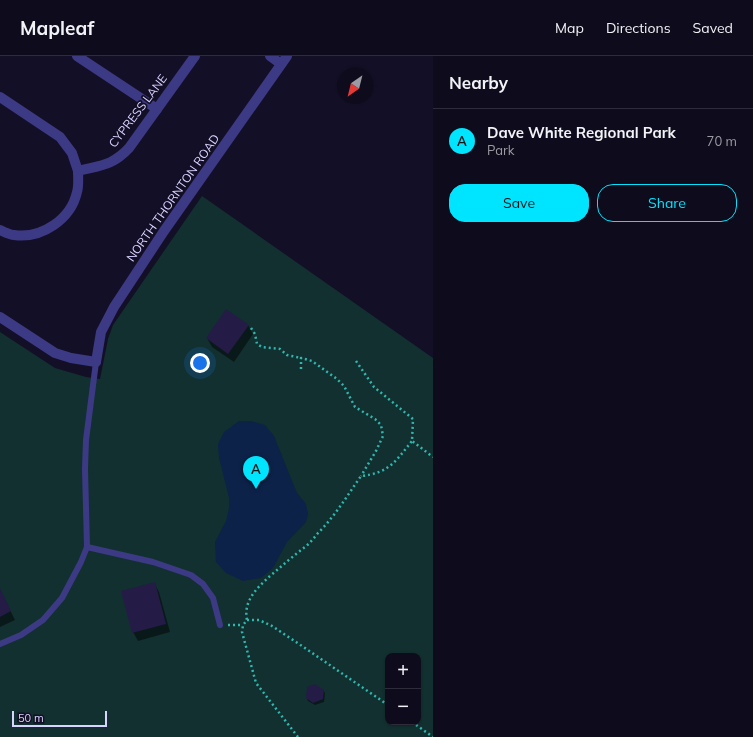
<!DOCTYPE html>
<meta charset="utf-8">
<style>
:root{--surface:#0e0b1c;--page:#171425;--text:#f1f3f6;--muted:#9b9ba3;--line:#2e2b3b;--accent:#00e5ff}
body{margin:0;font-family:Mulish,sans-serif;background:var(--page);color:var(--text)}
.controls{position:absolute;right:12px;bottom:12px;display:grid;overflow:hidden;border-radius:8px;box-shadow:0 1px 3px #0004}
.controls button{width:36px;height:36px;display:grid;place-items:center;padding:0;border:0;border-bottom:1px solid var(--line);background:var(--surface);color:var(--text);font:20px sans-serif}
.compass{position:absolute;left:337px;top:12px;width:36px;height:36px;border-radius:50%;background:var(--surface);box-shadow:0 1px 3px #0004;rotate:215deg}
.scale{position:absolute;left:12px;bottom:10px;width:95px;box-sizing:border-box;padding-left:4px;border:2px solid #d9d4ff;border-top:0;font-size:11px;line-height:14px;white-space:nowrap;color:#d9d4ff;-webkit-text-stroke:3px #130f26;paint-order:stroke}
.you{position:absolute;left:200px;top:307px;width:14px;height:14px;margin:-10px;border:3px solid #fff;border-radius:50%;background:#1a73e8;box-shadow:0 0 0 6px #1a73e833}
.badge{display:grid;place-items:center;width:26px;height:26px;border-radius:50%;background:var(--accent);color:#111;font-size:13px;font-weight:700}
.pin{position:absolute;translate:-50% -33px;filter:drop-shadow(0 1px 2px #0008)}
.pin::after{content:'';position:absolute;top:21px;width:14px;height:12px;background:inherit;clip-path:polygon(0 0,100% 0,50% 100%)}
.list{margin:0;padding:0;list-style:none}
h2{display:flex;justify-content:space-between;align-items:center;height:52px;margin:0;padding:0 16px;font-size:17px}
h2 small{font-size:13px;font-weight:400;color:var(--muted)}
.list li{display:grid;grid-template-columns:26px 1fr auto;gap:12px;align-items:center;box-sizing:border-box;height:64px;padding:0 16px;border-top:1px solid var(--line)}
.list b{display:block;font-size:15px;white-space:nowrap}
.list p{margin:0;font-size:13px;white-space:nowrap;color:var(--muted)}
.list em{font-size:13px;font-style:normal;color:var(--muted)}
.actions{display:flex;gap:8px;padding:12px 16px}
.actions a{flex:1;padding:9px 0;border:1px solid var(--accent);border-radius:16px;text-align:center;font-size:14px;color:var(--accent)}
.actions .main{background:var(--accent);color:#111}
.map{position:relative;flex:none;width:433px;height:681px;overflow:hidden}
header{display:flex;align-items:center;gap:24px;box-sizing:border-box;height:56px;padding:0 20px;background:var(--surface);border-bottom:1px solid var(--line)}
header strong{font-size:19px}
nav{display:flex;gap:22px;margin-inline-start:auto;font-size:14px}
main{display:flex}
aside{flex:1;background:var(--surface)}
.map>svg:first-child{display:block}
</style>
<header>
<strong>Mapleaf</strong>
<nav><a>Map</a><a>Directions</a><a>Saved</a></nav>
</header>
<main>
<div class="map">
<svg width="433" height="681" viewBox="0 0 433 681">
<rect width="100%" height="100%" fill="#130f26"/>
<path fill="#12302f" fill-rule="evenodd" d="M202,140l231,162v379h-433v-405l55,36 31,9 14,2 8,-40 5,-14zM388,600h30v66h-30z"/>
<path fill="#0c2248" d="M239,365h12l14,4 9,11 23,57 9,11 2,10 -2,8 -19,20 -14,26 -12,10 -18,3 -17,-8 -10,-11 -1,-20 11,-21 3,-13v-10l-10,-40 -1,-14 6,-12z"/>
<g fill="#0007">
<path d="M248,269l5,9 -19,28 -22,-15 -5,-9z"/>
<path d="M154,527l5,9 11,40 -32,9 -5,-9z"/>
<path d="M0,534l15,30 -15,7z"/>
<path d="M323,634l2,3 -1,9 -9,3 -7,-4 -1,-3z"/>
</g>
<g fill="#241b47">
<path d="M226,253l23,16 -21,29 -22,-16z"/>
<path d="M155,526l11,42 -34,9 -11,-42z"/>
<path d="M0,532l11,23 -11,6z"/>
<path d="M315,628l9,6 -1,9 -10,4 -7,-5 1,-11z"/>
</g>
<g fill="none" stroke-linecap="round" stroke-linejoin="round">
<g stroke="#2fb8b0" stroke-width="2.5" stroke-dasharray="2 3" stroke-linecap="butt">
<path d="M251,272l4,6 2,10 5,3 18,2 7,6 14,3"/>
<path d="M356,305l18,26 39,32 -1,22 21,16"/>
<path d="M301,313v-11l11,3 25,18 7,7 11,21 20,12 6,6 2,11 -7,15 -15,25"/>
<path d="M247,564h12l13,6 30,20 86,59"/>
<path d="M228,569h15"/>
<path d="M412,666l21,15"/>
<path d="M298,681l-42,-54 -14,-51 1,-7 4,-5c-4,-19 10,-32 23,-44 12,-10 23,-20 35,-29 5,-4 9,-9 13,-14 17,-17 29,-37 43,-57 28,-3 34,-14 51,-35"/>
</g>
<g stroke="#3d3a85" stroke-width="6">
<path d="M87,491l66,15 38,13 12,9 10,14 7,27"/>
<path d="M0,588l21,-9 22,-15 19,-22 19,-36 6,-15 -2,-78 1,-29 10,-78"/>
</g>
<g stroke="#3d3a85" stroke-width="10">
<path d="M77,0l80,53"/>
<path d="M270,0l11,8"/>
<path d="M0,41l60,40 12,16 6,18"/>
<path d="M0,174c4,2 10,5 14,5 28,4 57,-16 63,-43 2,-6 1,-15 1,-21 23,-6 34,-5 51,-23l66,-92"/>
<path d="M0,261l55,36 16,5 25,4"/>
</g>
<path stroke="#3d3a85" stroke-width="10" d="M96,306l5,-30 13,-25 50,-76 123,-175"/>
</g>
<g text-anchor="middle" stroke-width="3.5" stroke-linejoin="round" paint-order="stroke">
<g font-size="12" fill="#d9d4ff" stroke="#130f26">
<text transform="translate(138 55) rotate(-53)" y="4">CYPRESS LANE</text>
<text transform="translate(173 142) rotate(-55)" y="4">NORTH THORNTON ROAD</text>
</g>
</g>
</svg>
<div class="controls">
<button>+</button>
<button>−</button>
</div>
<svg class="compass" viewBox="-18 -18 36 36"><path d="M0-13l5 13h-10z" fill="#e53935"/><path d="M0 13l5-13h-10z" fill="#9b9ba3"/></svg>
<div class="scale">50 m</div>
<div class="you"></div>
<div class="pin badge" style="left:256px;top:433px">A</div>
</div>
<aside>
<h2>Nearby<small></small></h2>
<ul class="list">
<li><span class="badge">A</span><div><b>Dave White Regional Park</b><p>Park</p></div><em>70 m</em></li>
</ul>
<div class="actions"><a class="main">Save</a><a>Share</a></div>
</aside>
</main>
